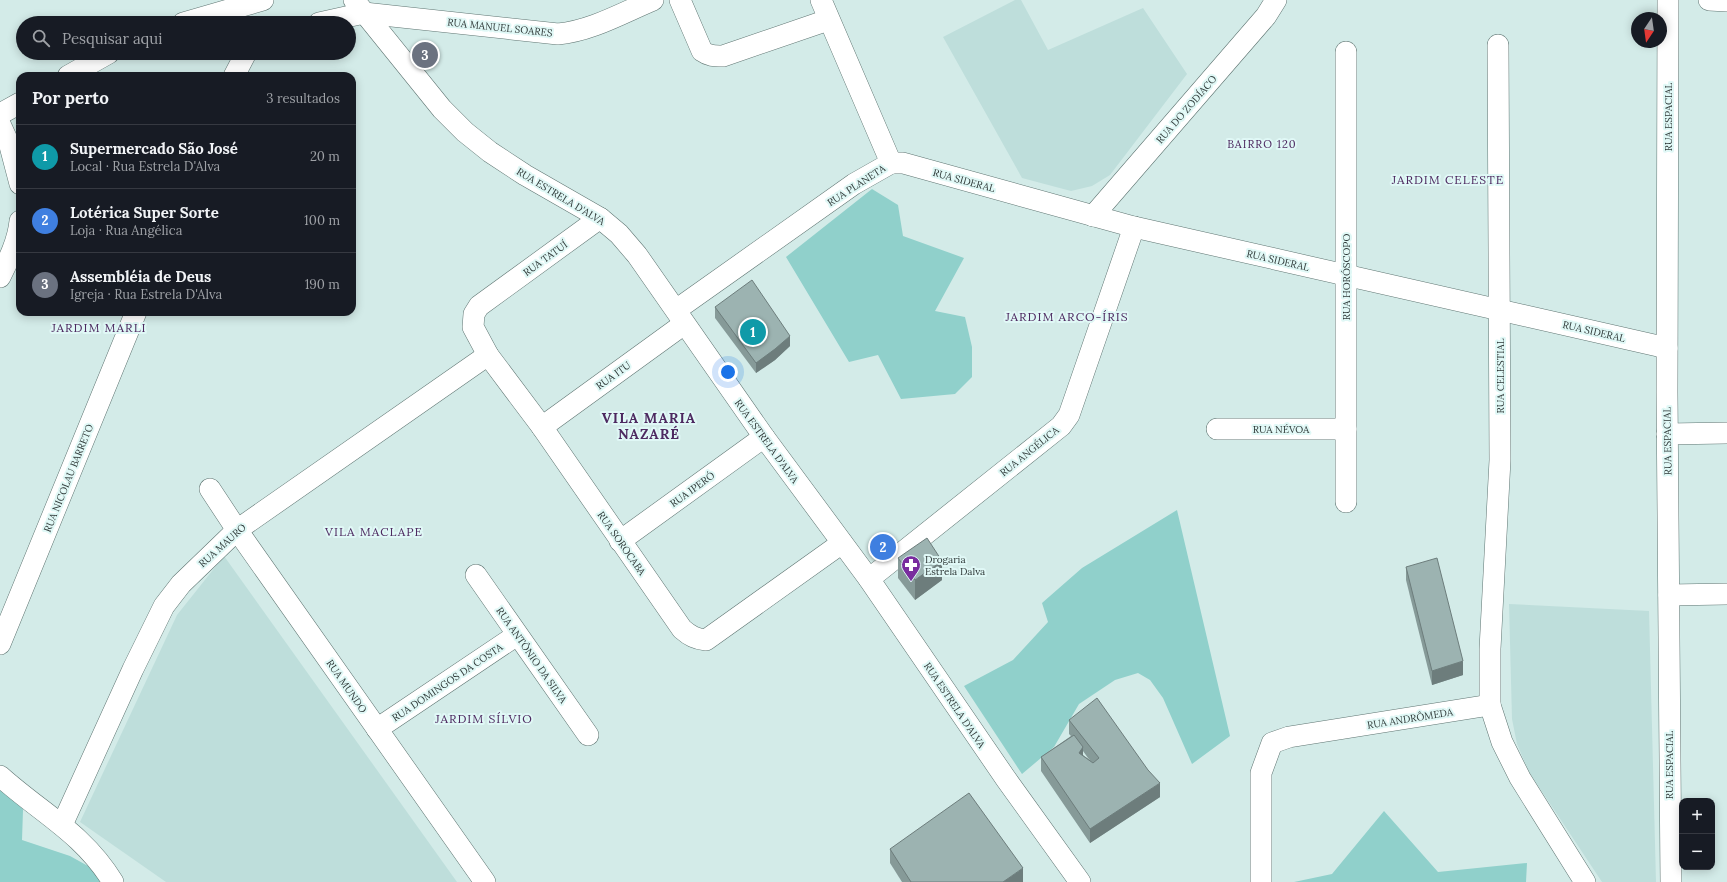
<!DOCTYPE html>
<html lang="pt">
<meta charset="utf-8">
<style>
:root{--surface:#171b24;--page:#242831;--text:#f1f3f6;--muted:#9ea1a6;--line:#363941;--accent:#bb99ce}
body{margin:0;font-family:Lora,serif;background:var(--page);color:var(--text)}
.controls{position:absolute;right:12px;bottom:12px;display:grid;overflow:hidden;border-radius:8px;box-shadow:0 2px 10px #0003}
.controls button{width:36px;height:36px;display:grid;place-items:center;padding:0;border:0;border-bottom:1px solid var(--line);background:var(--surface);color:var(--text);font:20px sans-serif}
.compass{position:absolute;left:1631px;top:12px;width:36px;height:36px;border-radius:50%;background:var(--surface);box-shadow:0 2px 10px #0003;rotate:193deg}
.you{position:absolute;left:728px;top:372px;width:14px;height:14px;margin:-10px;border:3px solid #fff;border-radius:50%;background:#1a73e8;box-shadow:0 0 0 6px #1a73e833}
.badge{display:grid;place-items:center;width:26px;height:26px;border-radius:50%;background:var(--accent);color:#fff;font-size:13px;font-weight:700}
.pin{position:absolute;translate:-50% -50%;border:2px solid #fff;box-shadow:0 1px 4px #0006}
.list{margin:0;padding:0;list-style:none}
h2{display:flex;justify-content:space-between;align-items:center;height:52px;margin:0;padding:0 16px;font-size:17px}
h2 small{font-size:13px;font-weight:400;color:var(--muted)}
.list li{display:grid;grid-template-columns:26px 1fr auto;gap:12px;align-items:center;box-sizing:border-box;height:64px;padding:0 16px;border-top:1px solid var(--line)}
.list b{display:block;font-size:15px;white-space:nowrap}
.list p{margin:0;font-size:13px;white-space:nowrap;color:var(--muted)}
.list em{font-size:13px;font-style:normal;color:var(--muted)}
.icon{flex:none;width:22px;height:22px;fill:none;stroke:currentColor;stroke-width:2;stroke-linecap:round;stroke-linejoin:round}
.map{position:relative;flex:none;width:1727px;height:882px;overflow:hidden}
.search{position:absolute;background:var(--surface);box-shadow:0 2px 10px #0003;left:16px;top:16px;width:340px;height:44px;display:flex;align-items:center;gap:10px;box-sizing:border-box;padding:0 14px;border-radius:22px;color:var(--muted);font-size:15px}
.panel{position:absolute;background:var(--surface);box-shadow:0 2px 10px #0003;left:16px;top:72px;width:340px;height:244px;border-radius:12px}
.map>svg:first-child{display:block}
</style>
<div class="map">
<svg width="1727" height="882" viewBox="0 0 1727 882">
<rect width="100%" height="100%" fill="#d3ebe8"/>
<g fill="#bededb">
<path d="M1015,0h6l27,50 95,-42 44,66 -77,101 -18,11 -21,5 -49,-13 -79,-141z"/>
<path d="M224,556l233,326h-291l-86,-60 97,-207z"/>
<path d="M1509,604l140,7 7,271h-54l-73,-110 -12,-28 -5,-25z"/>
</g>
<g fill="#90d0cb">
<path d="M872,189l26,16 5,31 61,22 -29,53 30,6 7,30v30l-17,17 -54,5 -23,-44 -29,7 -63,-105z"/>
<path d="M1177,510l53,226 -38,28 -29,-66 -13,-18 -12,-7 -23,7 -36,24 -25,43 -32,27 -58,-88 49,-26 35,-38 -6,-19 40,-35z"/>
<path d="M0,769l20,28 3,13 -1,30 48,16 27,15 3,11h-100z"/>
<path d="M1384,811l54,61 89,-9 -1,19h-232l38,-8z"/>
</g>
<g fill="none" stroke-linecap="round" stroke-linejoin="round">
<defs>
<g id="minor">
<path d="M354,0l88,109 23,23 25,20 35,23 75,43 19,16 18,21 127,182 105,142 137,200 74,103"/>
<path d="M680,0l22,51c7,5 12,5 21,5l105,-36"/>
<path d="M1668,0l-1,393 4,489"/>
<path d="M1709,0l18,1"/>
<path d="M183,23l80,-23"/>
<path d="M319,23l45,-10 194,21c33,-3 64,-21 95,-34"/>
<path d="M68,76l41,-23"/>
<path d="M234,76l12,-23"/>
<path d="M0,114l20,-11"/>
<path d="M0,124l10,22 10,38"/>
<path d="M891,163h12l231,64 533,121"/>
<path d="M1093,216l173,-200 10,-16"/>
<path d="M600,218l-121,88 -5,8 -1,13 15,28 54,72 140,202c8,7 14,10 24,11l136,-97"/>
<path d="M0,277c9,-18 18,-36 20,-56"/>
<path d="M676,310l178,-126 37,-21 -70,-163"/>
<path d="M542,427l142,-103"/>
<path d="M1217,429h129"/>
<path d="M1667,434l60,-1"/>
<path d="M210,489l27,41 248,352"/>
<path d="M1346,502v-450"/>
<path d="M620,541l144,-104"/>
<path d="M476,575l112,160"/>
<path d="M869,579l192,-153 8,-11 65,-188"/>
<path d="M1669,595l58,-1"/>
<path d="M0,644l136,-332"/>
<path d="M1490,705v-56l10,-189 -2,-415"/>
<path d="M377,729l140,-94"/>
<path d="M0,776c41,37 83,57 113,106"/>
<path d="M62,825l71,-156 31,-63 17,-22 56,-54 251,-175"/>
<path d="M1261,882v-109l11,-30 17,-6 201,-32 12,37 18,36 65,104"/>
</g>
</defs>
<use href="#minor" stroke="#5f7572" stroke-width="22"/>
<use href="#minor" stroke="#fff" stroke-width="21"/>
</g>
<g fill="#869a98" fill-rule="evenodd">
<path d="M715,307l75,39 -15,14 -19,13 -41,-55z"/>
<path d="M898,558l44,22 -27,20 -17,-22z"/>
<path d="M1406,567l57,108 -31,10 -26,-105z"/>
<path d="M1069,720l91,77 -70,46 -49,-72v-14l30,-21 -2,-2zM1083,751l5,7 2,2 -7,-5z"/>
<path d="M890,849l133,33h-121l-12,-19z"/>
</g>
<g fill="#6d7d7c">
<path d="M790,336v10l-15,14 -19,13v-10z"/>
<path d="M942,561v19l-27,20v-20z"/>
<path d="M1463,661v14l-31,10v-14z"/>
<path d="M1083,747v14l-4,-8z"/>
<path d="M1160,783v14l-70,46v-14z"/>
<path d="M1023,868v14h-20z"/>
</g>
<g fill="#9cb3b1" stroke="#6d7d7c">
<path d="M752,280l38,56 -15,13 -19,14 -41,-56z"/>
<path d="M927,538l15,23 -27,19 -17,-22z"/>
<path d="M1437,558l26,103 -31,10 -26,-104z"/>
<path d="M1097,698l51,72 12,13 -70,46 -49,-72 33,-22 9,12 -4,6 14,10 6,-5 -30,-38z"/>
<path d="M969,793l54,75 -20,14h-92l-21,-33z"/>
</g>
<defs>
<symbol id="pharmacy-pin" viewBox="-11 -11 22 30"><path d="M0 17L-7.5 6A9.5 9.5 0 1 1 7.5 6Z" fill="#792c9e" stroke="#e0f8f6"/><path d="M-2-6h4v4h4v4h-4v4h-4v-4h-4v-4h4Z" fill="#fff"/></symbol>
</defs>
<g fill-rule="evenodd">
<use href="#pharmacy-pin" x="900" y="554" width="22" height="30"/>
</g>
<g text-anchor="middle" stroke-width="4" stroke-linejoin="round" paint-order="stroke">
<g font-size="10" fill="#2f3938" stroke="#e0f8f6">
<text transform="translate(500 27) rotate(6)" y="4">RUA MANUEL SOARES</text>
<text transform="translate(1186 109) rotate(-49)" y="4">RUA DO ZODÍACO</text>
<text transform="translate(1668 117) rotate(-90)" y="4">RUA ESPACIAL</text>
<text transform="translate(964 180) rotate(15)" y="4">RUA SIDERAL</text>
<text transform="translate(856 185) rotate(-33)" y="4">RUA PLANETA</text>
<text transform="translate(561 196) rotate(31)" y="4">RUA ESTRELA D'ALVA</text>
<text transform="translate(545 258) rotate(-36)" y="4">RUA TATUÍ</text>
<text transform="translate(1278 260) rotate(13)" y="4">RUA SIDERAL</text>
<text transform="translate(1346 277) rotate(-90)" y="4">RUA HORÓSCOPO</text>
<text transform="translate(1594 331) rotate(13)" y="4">RUA SIDERAL</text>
<text transform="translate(613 375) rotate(-36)" y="4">RUA ITU</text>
<text transform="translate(1500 376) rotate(-90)" y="4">RUA CELESTIAL</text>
<text x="1281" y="433">RUA NÉVOA</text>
<text transform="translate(767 441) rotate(54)" y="4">RUA ESTRELA D'ALVA</text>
<text transform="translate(1667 441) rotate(-91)" y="4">RUA ESPACIAL</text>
<text transform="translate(1029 451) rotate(-39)" y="4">RUA ANGÉLICA</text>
<text transform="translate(68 478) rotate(-68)" y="4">RUA NICOLAU BARRETO</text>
<text transform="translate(692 489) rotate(-36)" y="4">RUA IPERÓ</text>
<text transform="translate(622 543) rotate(55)" y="4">RUA SOROCABA</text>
<text transform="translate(222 545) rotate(-42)" y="4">RUA MAURO</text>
<text transform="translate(532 655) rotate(55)" y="4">RUA ANTÔNIO DA SILVA</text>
<text transform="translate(447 682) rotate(-34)" y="4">RUA DOMINGOS DA COSTA</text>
<text transform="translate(347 686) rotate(55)" y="4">RUA MUNDO</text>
<text transform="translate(955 705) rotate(56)" y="4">RUA ESTRELA D'ALVA</text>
<text transform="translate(1410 718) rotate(-9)" y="4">RUA ANDRÔMEDA</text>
<text transform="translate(1669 765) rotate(-90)" y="4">RUA ESPACIAL</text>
</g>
<g font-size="10" fill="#2f3938" stroke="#e0f8f6" text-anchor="start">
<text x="925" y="563">Drogaria<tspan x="925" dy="12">Estrela Dalva</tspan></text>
</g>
<g font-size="11" letter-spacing="1" fill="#4d2960" stroke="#e0f8f6">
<text x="1262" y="148">BAIRRO 120</text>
</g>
<g font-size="12" letter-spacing="1" fill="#4d2960" stroke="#e0f8f6">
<text x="1448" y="184">JARDIM CELESTE</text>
<text x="1067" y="321">JARDIM ARCO-ÍRIS</text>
<text x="99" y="332">JARDIM MARLI</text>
<text x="374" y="536">VILA MACLAPE</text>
<text x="484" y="723">JARDIM SÍLVIO</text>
</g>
<g font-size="14" font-weight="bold" letter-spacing="1" fill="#4d2960" stroke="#e0f8f6">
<text x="649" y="423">VILA MARIA<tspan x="649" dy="16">NAZARÉ</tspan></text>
</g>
</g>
</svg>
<div class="controls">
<button>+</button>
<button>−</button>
</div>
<svg class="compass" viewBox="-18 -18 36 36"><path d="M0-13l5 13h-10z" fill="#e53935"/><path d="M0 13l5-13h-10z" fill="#9ea1a6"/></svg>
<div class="you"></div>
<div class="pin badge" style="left:753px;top:332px;background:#0f9aa8">1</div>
<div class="pin badge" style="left:883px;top:547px;background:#3f7fe0">2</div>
<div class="pin badge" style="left:425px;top:55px;background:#6b7280">3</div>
<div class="search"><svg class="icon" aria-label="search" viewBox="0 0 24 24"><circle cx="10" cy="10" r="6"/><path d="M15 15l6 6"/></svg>Pesquisar aqui</div>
<section class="panel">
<h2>Por perto<small>3 resultados</small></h2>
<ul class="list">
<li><span class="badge" style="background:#0f9aa8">1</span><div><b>Supermercado São José</b><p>Local · Rua Estrela D'Alva</p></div><em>20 m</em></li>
<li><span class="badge" style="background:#3f7fe0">2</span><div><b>Lotérica Super Sorte</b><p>Loja · Rua Angélica</p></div><em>100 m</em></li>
<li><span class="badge" style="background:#6b7280">3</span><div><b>Assembléia de Deus</b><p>Igreja · Rua Estrela D'Alva</p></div><em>190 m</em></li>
</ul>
</section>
</div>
